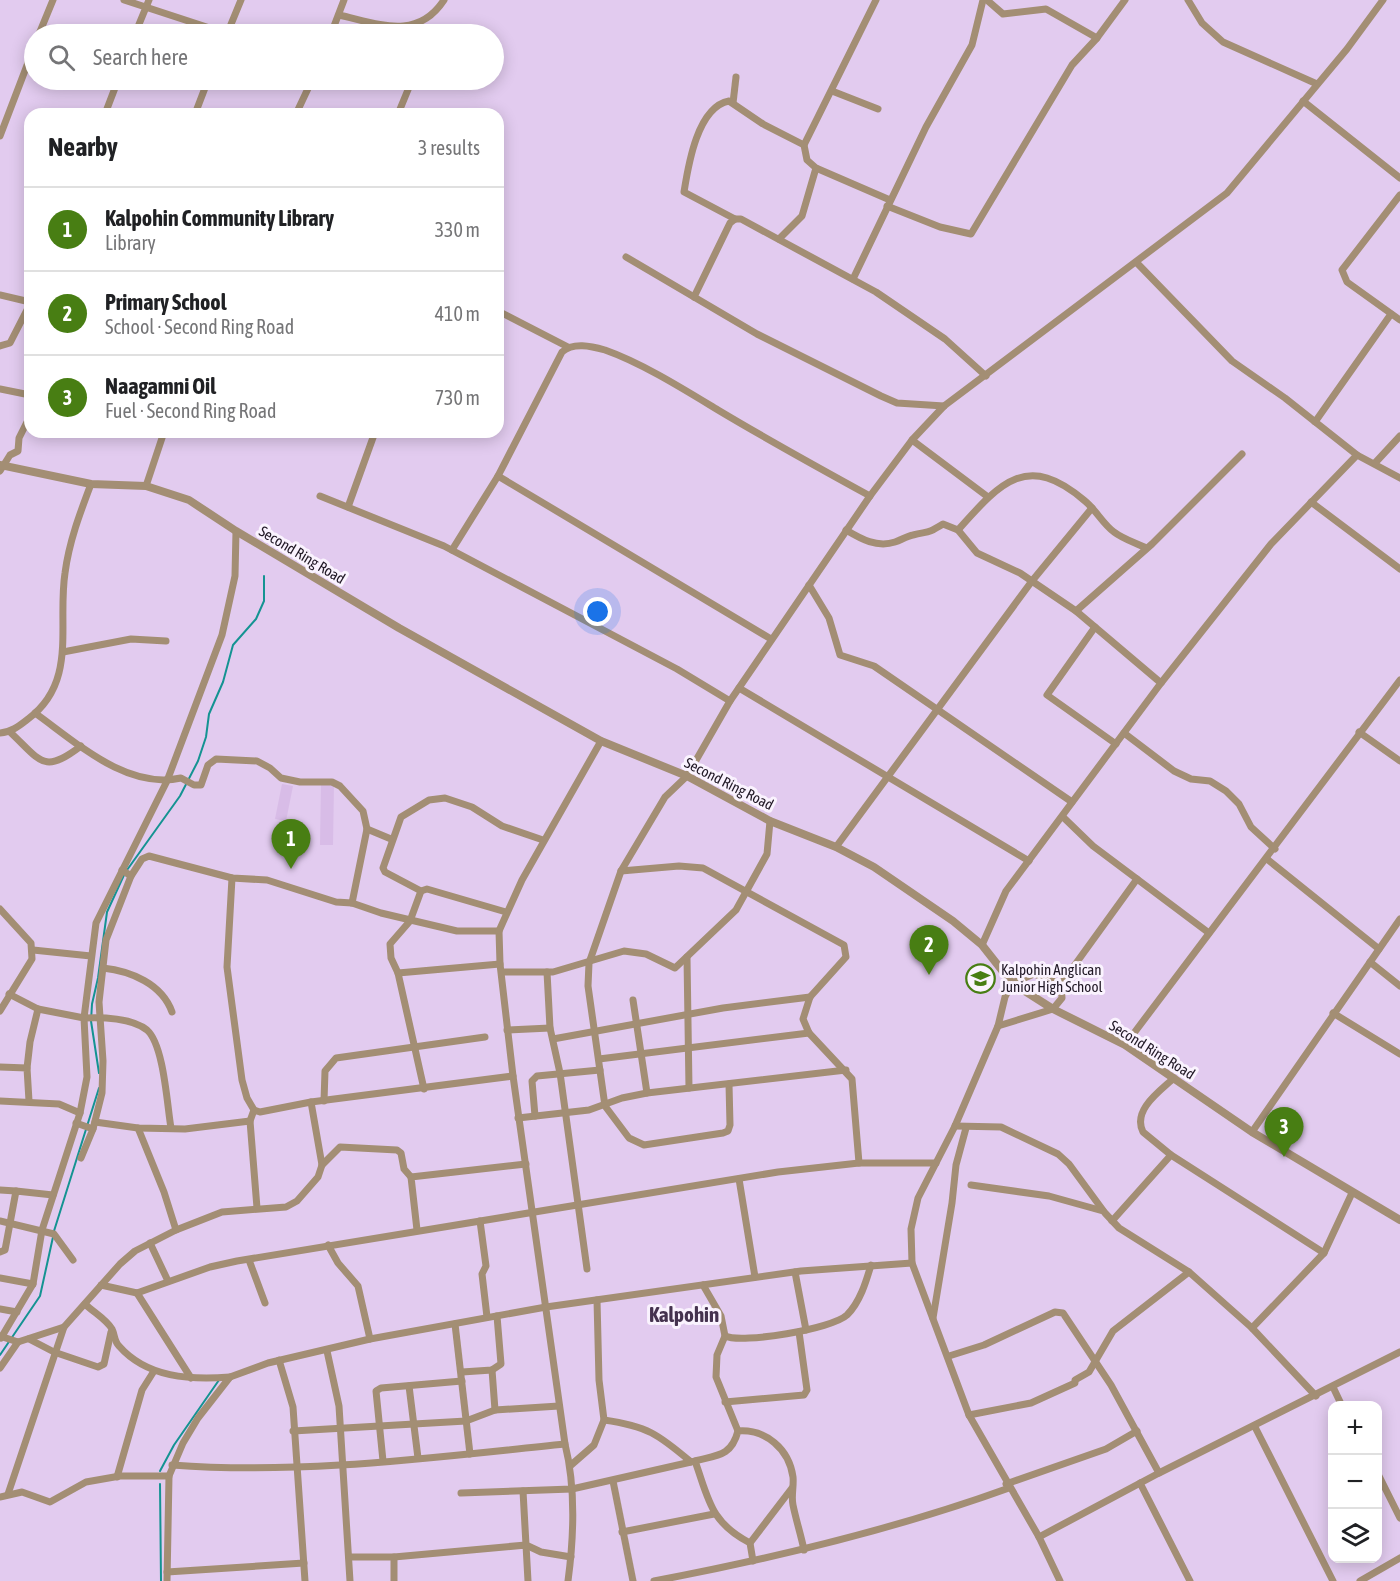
<!DOCTYPE html>
<meta charset="utf-8">
<style>
:root{--surface:#fff;--page:#f2f2f2;--text:#202124;--muted:#757577;--line:#e0e0e0;--accent:#487e13}
body{margin:0;font-family:"Asap Condensed",sans-serif;background:var(--page);color:var(--text)}
.controls{position:absolute;right:18px;bottom:18px;display:grid;overflow:hidden;border-radius:12px;box-shadow:0 3px 15px #0003}
.controls button{width:54px;height:54px;display:grid;place-items:center;padding:0;border:0;border-bottom:2px solid var(--line);background:var(--surface);color:var(--text);font:30px sans-serif}
.you{position:absolute;left:598px;top:612px;width:21px;height:21px;margin:-15px;border:4px solid #fff;border-radius:50%;background:#1a73e8;box-shadow:0 0 0 9px #1a73e833}
.badge{display:grid;place-items:center;width:39px;height:39px;border-radius:50%;background:var(--accent);color:#fff;font-size:20px;font-weight:700}
.pin{position:absolute;translate:-50% -50px;filter:drop-shadow(0 2px 3px #0008)}
.pin::after{content:'';position:absolute;top:32px;width:21px;height:18px;background:inherit;clip-path:polygon(0 0,100% 0,50% 100%)}
.list{margin:0;padding:0;list-style:none}
h2{display:flex;justify-content:space-between;align-items:center;height:78px;margin:0;padding:0 24px;font-size:26px}
h2 small{font-size:20px;font-weight:400;color:var(--muted)}
.list li{display:grid;grid-template-columns:39px 1fr auto;gap:18px;align-items:center;box-sizing:border-box;height:84px;padding:0 24px;border-top:2px solid var(--line)}
.list b{display:block;font-size:22px;white-space:nowrap}
.list p{margin:0;font-size:20px;white-space:nowrap;color:var(--muted)}
.list em{font-size:20px;font-style:normal;color:var(--muted)}
.icon{flex:none;width:33px;height:33px;fill:none;stroke:currentColor;stroke-width:2;stroke-linecap:round;stroke-linejoin:round}
.map{position:relative;flex:none;width:1400px;height:1581px;overflow:hidden}
.search{position:absolute;background:var(--surface);box-shadow:0 3px 15px #0003;left:24px;top:24px;width:480px;height:66px;display:flex;align-items:center;gap:15px;box-sizing:border-box;padding:0 21px;border-radius:33px;color:var(--muted);font-size:22px}
.panel{position:absolute;background:var(--surface);box-shadow:0 3px 15px #0003;left:24px;top:108px;width:480px;height:330px;border-radius:18px}
.map>svg:first-child{display:block}
</style>
<div class="map">
<svg width="1400" height="1581" viewBox="0 0 1400 1581">
<rect width="100%" height="100%" fill="#e2cbef"/>
<g fill="#d8bce7">
<path d="M282,784l11,2 -7,35 -11,-2z"/>
<path d="M321,784h13l-1,61h-13z"/>
</g>
<g fill="none" stroke-linecap="round" stroke-linejoin="round">
<g stroke="#149392" stroke-width="2">
<path d="M127,870l53,-74 18,-35 8,-24 3,-23 14,-32 10,-37 23,-26 8,-18v-25"/>
<path d="M99,1073l-8,-52 1,-17 6,-26 9,-66 17,-37"/>
<path d="M54,1231l45,-143"/>
<path d="M0,1355l40,-59 13,-59"/>
<path d="M160,1471l14,-26 45,-65"/>
<path d="M160,1484l1,97"/>
</g>
<g stroke="#a38e74" stroke-width="7">
<path d="M124,0l104,34"/>
<path d="M876,0l-72,145 3,15 9,8 74,32"/>
<path d="M987,0l16,14 43,-5 51,29"/>
<path d="M1188,0l14,23 21,19 94,42"/>
<path d="M339,15c40,9 78,26 105,-15"/>
<path d="M39,34l14,-34"/>
<path d="M135,34l14,-34"/>
<path d="M227,34l14,-34"/>
<path d="M331,34l13,-34"/>
<path d="M832,91l46,18"/>
<path d="M1303,101l97,77"/>
<path d="M733,103l3,-26"/>
<path d="M105,114l13,-34"/>
<path d="M195,114l13,-34"/>
<path d="M296,114l16,-34"/>
<path d="M398,114l14,-34"/>
<path d="M0,136l34,-89"/>
<path d="M1400,195l-58,75 5,12 53,38"/>
<path d="M887,206l53,21 31,7 101,-169 25,-27 28,-38"/>
<path d="M735,219l-51,-27c4,-25 13,-85 45,-91l34,23 41,21"/>
<path d="M779,239l23,-23 14,-48"/>
<path d="M626,257l131,77 124,62 16,7 47,3"/>
<path d="M853,279l73,-152 46,-82 11,-45"/>
<path d="M0,295l30,7"/>
<path d="M694,297l36,-74 5,-4h6l135,73 69,47 41,37"/>
<path d="M498,311l70,36"/>
<path d="M0,346l10,-3 20,-39"/>
<path d="M0,389l30,6"/>
<path d="M1315,422l76,-108"/>
<path d="M912,440l76,57"/>
<path d="M1357,455l43,23"/>
<path d="M1375,463l25,-27"/>
<path d="M0,471l10,-16 8,-4 1,-13 11,-22"/>
<path d="M498,476l273,163"/>
<path d="M146,486l18,-54"/>
<path d="M320,496l124,50 233,123 53,32"/>
<path d="M1311,502l89,67"/>
<path d="M348,507l27,-75"/>
<path d="M846,530c15,9 31,18 49,12 6,-2 12,-6 18,-7 16,-4 14,-1 30,-11l15,6 19,23 43,20 56,38 85,72"/>
<path d="M958,530c42,-47 69,-79 127,-29 11,9 18,23 29,31 9,7 22,11 32,16"/>
<path d="M452,550l46,-74 64,-124c11,-10 29,-6 43,-2 37,13 80,40 113,60 50,30 101,58 152,86"/>
<path d="M809,585l20,33 11,37 34,11 198,136"/>
<path d="M1076,611l76,-67 90,-90"/>
<path d="M1095,627l-48,68 69,49"/>
<path d="M63,652l68,-13 35,2"/>
<path d="M739,688l290,173"/>
<path d="M35,713c42,30 92,77 146,65l13,7h7l7,-20 8,-6 41,2 13,7 11,10 19,4h32l8,4 23,25 4,18 -15,74"/>
<path d="M10,732c31,29 33,43 71,14"/>
<path d="M1359,732l41,29"/>
<path d="M0,733c12,-1 19,-7 28,-14 50,-37 29,-94 37,-146 4,-31 15,-60 26,-89"/>
<path d="M1124,733l50,38 17,8 19,2 16,10 13,13 12,23 24,22"/>
<path d="M1063,817l30,29 116,87"/>
<path d="M367,829l24,10"/>
<path d="M836,847l196,-266 60,-73"/>
<path d="M1267,859l112,90"/>
<path d="M122,870l9,6 11,-17 7,-3 83,22 35,2 69,22 16,1 29,10 76,18h42l1,33 13,112"/>
<path d="M621,871l58,-5 24,2 141,77 2,12 -36,40 -7,22 6,14 43,46 7,84"/>
<path d="M232,878l-5,89 15,113 5,18 7,12 6,2 51,-10 202,-26 52,368c11,44 9,92 3,137"/>
<path d="M421,891l-36,-19 -2,-4 18,-51 28,-17 16,-2 27,9 30,19 41,14"/>
<path d="M0,909l31,34 1,16 -32,52"/>
<path d="M499,931l23,-51 79,-139"/>
<path d="M982,945l24,-54 155,-208 110,-139 86,-89 -72,-57 -53,-37 -95,-98"/>
<path d="M33,950l58,6"/>
<path d="M687,957l2,131"/>
<path d="M1370,962l30,24"/>
<path d="M103,968c28,3 59,16 69,44"/>
<path d="M502,972h51l71,-21 22,3 29,14 61,-58 31,-56 3,-33"/>
<path d="M547,972l3,56 10,45 27,196"/>
<path d="M398,973l102,-9"/>
<path d="M633,1000l14,93"/>
<path d="M1333,1013l67,41"/>
<path d="M998,1026l55,-17 9,-11 -1,-14 76,-105"/>
<path d="M507,1030l43,-2"/>
<path d="M553,1039l170,-31 87,-11"/>
<path d="M1125,1045l275,-365"/>
<path d="M599,1059l210,-26"/>
<path d="M0,1067l27,1 2,33"/>
<path d="M27,1068l3,-26 8,-33"/>
<path d="M1174,1078c-14,13 -42,32 -31,54l28,23 153,98"/>
<path d="M729,1084l1,41 -2,6 -5,2 -79,12 -15,-7 -24,-32 -17,-120 1,-23 32,-92 44,-74 22,-21 43,-75 140,-205 42,-56 32,-34 283,-213 120,-144 36,-49"/>
<path d="M424,1089l-26,-116 -7,-15 -1,-14 20,-23 11,-30 6,-2 79,23"/>
<path d="M0,1101l59,3 21,9 7,-36 -3,-59 -46,-9 -29,-15"/>
<path d="M324,1101l1,-30 11,-13 149,-21"/>
<path d="M254,1110l-4,11 7,87"/>
<path d="M535,1116l-3,-35 5,-5 63,-6"/>
<path d="M518,1118l71,-8 33,-12 25,-5 199,-23"/>
<path d="M95,1122l43,6 47,1 65,-8"/>
<path d="M76,1123l17,6 -12,29"/>
<path d="M955,1126l46,1 57,27 11,10 36,49 14,15 70,44 63,56 64,68"/>
<path d="M138,1128l26,64 12,38"/>
<path d="M171,1128c-4,-23 -7,-83 -24,-98 -15,-12 -45,-13 -63,-12l12,-95 71,-142 55,-146 13,-59 1,-45"/>
<path d="M93,1129l9,-36 1,-32 -4,-59 7,-62 25,-64"/>
<path d="M1252,1132l148,-213"/>
<path d="M322,1165l18,-18 57,3 4,3 3,16 7,8"/>
<path d="M739,1179l16,98"/>
<path d="M971,1185l78,11 54,15"/>
<path d="M0,1190l16,1"/>
<path d="M0,1221l54,13 19,26"/>
<path d="M480,1221l6,45 -4,8 5,43"/>
<path d="M1112,1221l59,-66"/>
<path d="M417,1230l-6,-53 115,-13"/>
<path d="M150,1243l18,38"/>
<path d="M328,1245l10,18 20,23 12,53"/>
<path d="M0,1252l5,-2 11,-59 37,4"/>
<path d="M249,1260l16,43"/>
<path d="M795,1272l11,58"/>
<path d="M0,1278l33,6"/>
<path d="M101,1285l36,8 73,-26 27,-6 541,-89 81,-9h77"/>
<path d="M703,1285l18,31 4,20 -8,19 -1,22 22,54"/>
<path d="M137,1293l54,85"/>
<path d="M85,1304c8,8 21,15 27,25 3,6 2,12 7,17 28,32 71,34 111,31"/>
<path d="M0,1309l17,3"/>
<path d="M933,1318l19,-115 4,-38 10,-37"/>
<path d="M455,1324l15,130"/>
<path d="M1252,1328l72,-75 28,-60"/>
<path d="M0,1336l18,6 46,-15 56,-63 15,-13 41,-21 46,-18 64,-5 11,-6 21,-24 4,-12 -11,-63"/>
<path d="M725,1336c17,8 107,-7 122,-21 13,-13 19,-33 24,-50"/>
<path d="M1,1338l32,-54 9,-54 38,-117"/>
<path d="M29,1339l25,13 44,15 6,-3 7,-32"/>
<path d="M327,1351l12,55 11,175"/>
<path d="M949,1356l35,-11 71,-33 8,1 48,72 48,88"/>
<path d="M279,1360l14,47 12,174"/>
<path d="M0,1368l18,-26"/>
<path d="M492,1370l3,40"/>
<path d="M462,1372l30,-2 9,-6 -4,-48"/>
<path d="M409,1386l9,72"/>
<path d="M1333,1387l9,19"/>
<path d="M725,1402l79,-7 3,-5 -8,-58"/>
<path d="M969,1415l62,-12 44,-20v-3l14,-8 24,-41 76,-59"/>
<path d="M604,1420c43,6 54,14 87,42 24,-7 40,-4 47,-31 28,-2 51,18 55,46 1,9 -2,19 0,28 3,15 8,30 11,45"/>
<path d="M1255,1427l78,154"/>
<path d="M293,1431l173,-10 29,-11 64,-4"/>
<path d="M383,1461l-7,-70 5,-3 81,-7"/>
<path d="M695,1461c14,39 15,61 55,82l3,18"/>
<path d="M172,1465c131,10 263,-8 393,-21"/>
<path d="M570,1466l24,-21 10,-25 -5,-40 -2,-80"/>
<path d="M1378,1474l22,44"/>
<path d="M117,1477l25,-87 12,-19"/>
<path d="M613,1481l20,100"/>
<path d="M1140,1483l50,98"/>
<path d="M1006,1484l100,-35 31,-18"/>
<path d="M523,1491l3,54 15,7 30,5"/>
<path d="M461,1493l111,-4 119,-27"/>
<path d="M8,1494l56,-167"/>
<path d="M0,1497l22,-5 28,10 36,-20 34,-6h49"/>
<path d="M622,1532l92,-18"/>
<path d="M1039,1537l120,-64 241,-121"/>
<path d="M750,1543l42,-55"/>
<path d="M349,1557h45l132,-12 2,36"/>
<path d="M167,1572l137,-9"/>
<path d="M167,1581l2,-105 14,-33 15,-25 32,-41 38,-14 102,-24 176,-32 255,-36 111,-8"/>
<path d="M394,1581v-24"/>
<path d="M654,1581c121,-23 239,-51 355,-93"/>
<path d="M1060,1581l-21,-44 -70,-122 -57,-152 -1,-34 7,-31 37,-72 43,-100 7,-29 7,-14 22,-9 27,10"/>
<path d="M1360,1581l40,-23"/>
</g>
<path stroke="#a38e74" stroke-width="8" d="M0,465l91,19 55,2 43,14 47,31 163,97 202,113 86,35 83,45 66,26 38,20 79,54 29,24 30,38 41,26 72,36 127,87 148,88"/>
</g>
<defs>
<symbol id="school-ring" viewBox="-11 -11 22 22"><circle r="9.5" fill="#faf3fe" stroke="#487e13" stroke-width="1.5"/><path d="M0-5L7-2L0 1L-7-2ZM-4 1L0 2.5L4 1V4Q0 6-4 4Z" fill="#487e13"/></symbol>
</defs>
<g fill-rule="evenodd">
<use href="#school-ring" x="964" y="962" width="33" height="33"/>
</g>
<g text-anchor="middle" stroke-width="6" stroke-linejoin="round" paint-order="stroke">
<g font-size="15" fill="#201825" stroke="#faf3fe">
<text transform="translate(302 555) rotate(31)" y="5">Second Ring Road</text>
<text transform="translate(729 784) rotate(27)" y="5">Second Ring Road</text>
<text transform="translate(1152 1050) rotate(32)" y="5">Second Ring Road</text>
</g>
<g font-size="15" fill="#201825" stroke="#faf3fe" text-anchor="start">
<text x="1001" y="975">Kalpohin Anglican<tspan x="1001" dy="17">Junior High School</tspan></text>
</g>
<g font-size="21" font-weight="bold" fill="#45324f" stroke="#faf3fe">
<text x="684" y="1322">Kalpohin</text>
</g>
</g>
</svg>
<div class="controls">
<button>+</button>
<button>−</button>
<button><svg class="icon" aria-label="layers" viewBox="0 0 24 24"><path d="M12 4l9 5-9 5-9-5zM3 14l9 5 9-5"/></svg></button>
</div>
<div class="you"></div>
<div class="pin badge" style="left:291px;top:869px">1</div>
<div class="pin badge" style="left:929px;top:975px">2</div>
<div class="pin badge" style="left:1284px;top:1157px">3</div>
<div class="search"><svg class="icon" aria-label="search" viewBox="0 0 24 24"><circle cx="10" cy="10" r="6"/><path d="M15 15l6 6"/></svg>Search here</div>
<section class="panel">
<h2>Nearby<small>3 results</small></h2>
<ul class="list">
<li><span class="badge">1</span><div><b>Kalpohin Community Library</b><p>Library</p></div><em>330 m</em></li>
<li><span class="badge">2</span><div><b>Primary School</b><p>School · Second Ring Road</p></div><em>410 m</em></li>
<li><span class="badge">3</span><div><b>Naagamni Oil</b><p>Fuel · Second Ring Road</p></div><em>730 m</em></li>
</ul>
</section>
</div>
